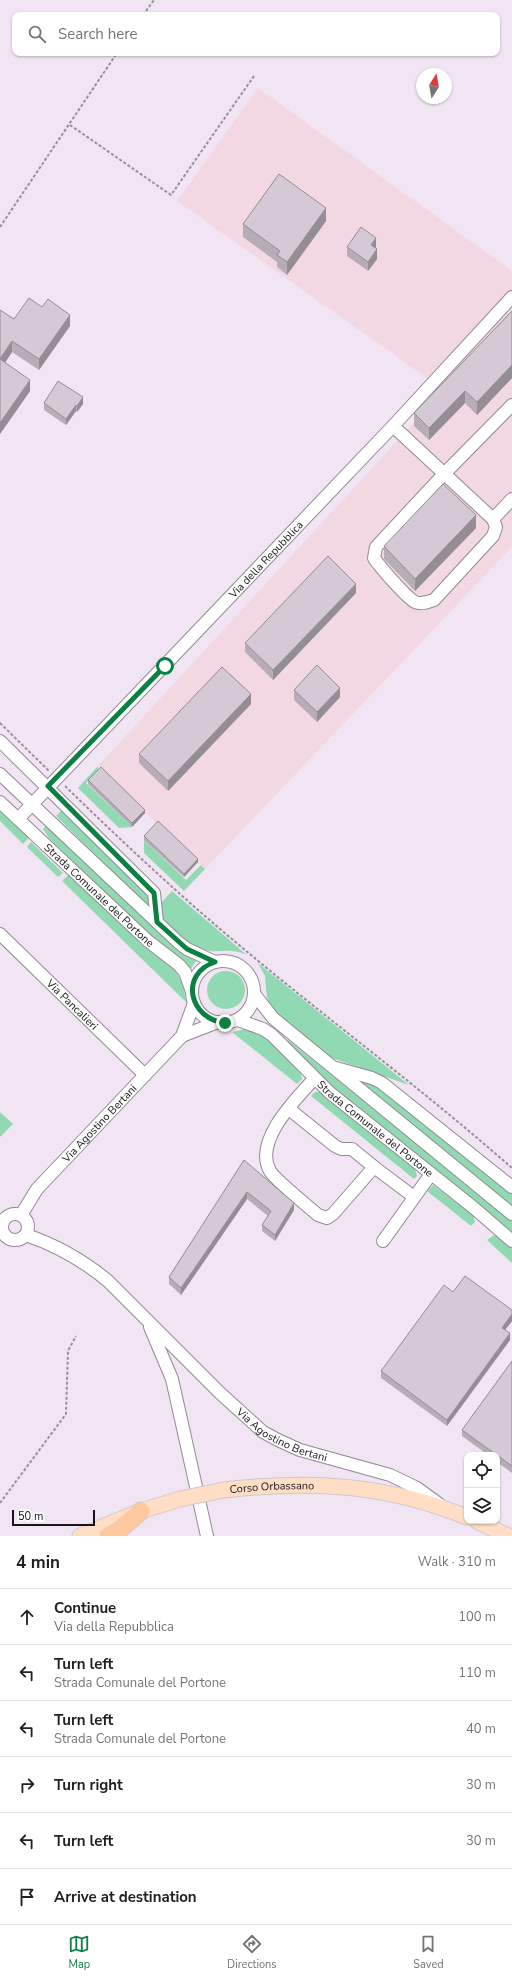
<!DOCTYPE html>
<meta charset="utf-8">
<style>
:root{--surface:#fff;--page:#f6f6f6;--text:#202124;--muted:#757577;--line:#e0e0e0;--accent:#0b8043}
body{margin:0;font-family:"Nunito Sans",sans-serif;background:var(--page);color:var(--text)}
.controls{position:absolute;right:12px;bottom:12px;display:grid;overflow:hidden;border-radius:8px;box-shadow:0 1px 3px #0004}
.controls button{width:36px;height:36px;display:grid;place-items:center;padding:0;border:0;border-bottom:1px solid var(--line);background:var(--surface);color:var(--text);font:20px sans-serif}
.compass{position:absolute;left:416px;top:68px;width:36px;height:36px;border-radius:50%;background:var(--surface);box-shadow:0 1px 3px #0004;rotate:11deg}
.scale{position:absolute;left:12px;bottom:10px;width:83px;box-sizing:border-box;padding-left:4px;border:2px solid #171318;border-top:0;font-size:11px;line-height:14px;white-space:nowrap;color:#171318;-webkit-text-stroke:3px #fff;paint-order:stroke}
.stop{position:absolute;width:12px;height:12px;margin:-9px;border:3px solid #0b8043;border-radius:50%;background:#fff}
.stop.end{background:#0b8043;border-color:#fff;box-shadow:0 1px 4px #0008}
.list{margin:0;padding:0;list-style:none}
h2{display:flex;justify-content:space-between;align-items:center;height:52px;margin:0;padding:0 16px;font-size:17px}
h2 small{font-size:13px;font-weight:400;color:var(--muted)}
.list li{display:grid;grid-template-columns:26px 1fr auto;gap:12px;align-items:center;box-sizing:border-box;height:56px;padding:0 16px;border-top:1px solid var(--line)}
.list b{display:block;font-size:15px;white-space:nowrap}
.list p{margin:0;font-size:13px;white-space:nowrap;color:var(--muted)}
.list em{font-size:13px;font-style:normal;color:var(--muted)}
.icon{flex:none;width:22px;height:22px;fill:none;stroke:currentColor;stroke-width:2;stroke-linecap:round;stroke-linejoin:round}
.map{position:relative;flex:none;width:512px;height:1536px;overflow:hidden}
.search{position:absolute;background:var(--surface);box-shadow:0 1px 3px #0004;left:12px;right:12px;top:12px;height:44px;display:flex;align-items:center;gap:10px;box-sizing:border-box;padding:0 14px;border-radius:8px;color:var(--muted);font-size:15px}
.sheet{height:388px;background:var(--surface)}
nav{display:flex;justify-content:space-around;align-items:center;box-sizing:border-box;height:56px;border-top:1px solid var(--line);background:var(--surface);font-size:11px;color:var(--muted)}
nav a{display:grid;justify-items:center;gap:2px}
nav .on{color:var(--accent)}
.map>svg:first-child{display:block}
</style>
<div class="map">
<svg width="512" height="1536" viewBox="0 0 512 1536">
<rect width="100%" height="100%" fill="#f1e5f3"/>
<path fill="#f1d8e3" d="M258,88l254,183v276l-307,322 -108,-102 347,-377 -267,-189z"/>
<g fill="#91d9b2">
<path d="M97,767l2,2 -13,14 46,44 -13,1 -41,-40z"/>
<path d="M0,808l30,29 -7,7 -23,-23z"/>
<path d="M62,810l84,80 5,19 -95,-93z"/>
<path d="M47,825l130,125 19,11 -6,9 -8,-11 -31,-22 -102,-99 -6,-9z"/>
<path d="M144,840l42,40 15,-15 4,4 -21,22 -40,-38z"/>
<path d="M31,842l32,31 -5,4 -31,-30z"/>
<path d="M69,874l73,71 34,26 7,14 3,17 -124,-121z"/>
<path d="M172,891l75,64c-18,-7 -20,-3 -36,-4 -13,0 -39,-19 -47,-29 -3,-4 -3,-13 -4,-18z"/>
<path d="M258,963l151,122 -77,-27 -58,-46 -7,-14 -2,-22z"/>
<circle cx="226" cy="990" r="19"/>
<path d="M245,1029c24,4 40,29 56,45l1,5 -5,5 -65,-52z"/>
<path d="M288,1040l224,181v12l-191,-156 -34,-35z"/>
<path d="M356,1078l24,7 129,105 3,3v13z"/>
<path d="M315,1092h5l95,77 2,7 -3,3 -103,-83z"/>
<path d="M0,1112l13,12 -13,13z"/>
<path d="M433,1185l40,30 2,7 -4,4 -44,-35z"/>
<path d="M494,1235l4,1 14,13v14l-25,-23z"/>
</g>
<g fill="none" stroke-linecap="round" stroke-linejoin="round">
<defs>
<g id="minor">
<path d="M393,426l100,93 19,-20"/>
<path d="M493,519l3,8 -3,9 -59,64c-7,2 -12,5 -19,2 -8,-4 -36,-36 -41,-44l2,-11 67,-72 69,-70"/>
<path d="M0,741l154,152 3,29"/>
<path d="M0,774l178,168 9,7 28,13"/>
<path id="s1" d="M0,802l148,139 31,24 6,7 7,20"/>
<path id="s2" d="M18,819l375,-393 119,-129"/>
<path id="s3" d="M0,934l145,141"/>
<circle cx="223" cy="992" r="31"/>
<path d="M255,995l18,23 239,196"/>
<path id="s4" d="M238,1020l25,9 9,6 57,57 145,116 38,33"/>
<path d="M182,1036l36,-14"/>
<path d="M336,1068l36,10 10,5 130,104"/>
<path d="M314,1079c-18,20 -61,62 -44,92 5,9 38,35 48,44l9,3 6,-4 41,-47 40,30"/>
<path d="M289,1109l46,37 6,3h11l22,18"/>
<circle cx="15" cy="1227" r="13"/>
<path id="s5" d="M21,1215l16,-26 145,-153 12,-33"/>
<path id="s6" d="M26,1235c30,10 59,27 82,46l112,112 43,39 17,9 20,9 90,25 27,13 22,16"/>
<path d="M383,1241l48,-67"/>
<path d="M150,1327l22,52 35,157"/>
</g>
<g id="major">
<path id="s7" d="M224,1490c87,-10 161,-6 243,27"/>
<path d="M477,1521l31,15"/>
<path d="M80,1536l61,-25 39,-12"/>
</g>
<path id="highway" d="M108,1536l11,-6 22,-19"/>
</defs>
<use href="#minor" stroke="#938894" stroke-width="14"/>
<use href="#major" stroke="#cccbcc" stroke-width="17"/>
<use href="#highway" stroke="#cccbcc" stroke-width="19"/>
<g stroke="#988f99" stroke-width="2" stroke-dasharray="3 2" stroke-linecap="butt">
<path d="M143,15l11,-15"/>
<path d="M70,125l101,70 83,-119"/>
<path d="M0,227l117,-174"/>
<path d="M0,723l49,48"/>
<path d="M65,786c38,37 76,73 115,108 107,96 224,179 332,274"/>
<path d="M0,1503l66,-89 2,-63 8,-15"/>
</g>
<use href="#minor" stroke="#fff" stroke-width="12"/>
<use href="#major" stroke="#ffdec5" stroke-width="15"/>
<use href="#highway" stroke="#ffc89f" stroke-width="17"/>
<defs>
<path id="major-bridge" d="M180,1499l44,-9"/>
</defs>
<use href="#major-bridge" stroke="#cccbcc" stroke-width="17" stroke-linecap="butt"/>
<use href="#major-bridge" stroke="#ffdec5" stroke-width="15"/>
</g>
<g fill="#b6adb7">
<path d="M326,221l-39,54 -10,-8v-5l-34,-25v-13z"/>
<path d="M347,247l29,1 1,11 -9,12 -21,-15z"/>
<path d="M42,307l28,19 -31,44 -27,-18 -7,11 25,28 -30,43v-124l14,9z"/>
<path d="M512,311v67l-35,37 -12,-12 -36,37 -15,-14v-13z"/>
<path d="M44,403l39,1 -6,8 -1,-1 -10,14 -22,-15z"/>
<path d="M476,528l-61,63 -31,-32v-13z"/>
<path d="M356,593l-83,87 -28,-28v-9z"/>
<path d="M294,690l46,7 -23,25 -23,-22z"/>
<path d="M251,704l-83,87 -29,-28v-9z"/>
<path d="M88,780l57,33 -13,14 -44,-43z"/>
<path d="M144,836l54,26 -14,15 -40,-37z"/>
<path d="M244,1160l50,50 -19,31 -13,-10v-6l6,-9 -21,-17 -66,96 -12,-11v-7z"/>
<path d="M453,1292l59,29 -7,9 5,10 -63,86 -66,-48v-7z"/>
<path d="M512,1361v112l-15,-11v-7h-9l-26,-19v-6z"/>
</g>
<g fill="#948d95">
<path d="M326,208v13l-39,54v-13z"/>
<path d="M376,238v10l-5,7v-10z"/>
<path d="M377,249v10l-9,12v-9z"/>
<path d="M70,315v11l-31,44v-11z"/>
<path d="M12,341v11l-12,18v-11z"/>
<path d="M512,365v13l-35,37v-13z"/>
<path d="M30,380v11l-30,43v-11z"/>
<path d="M465,391v12l-36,37v-12z"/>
<path d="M83,397v7l-6,8v-6z"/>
<path d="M76,405v6l-10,14v-6z"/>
<path d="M476,515v13l-61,63v-12z"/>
<path d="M356,584v9l-83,87v-10z"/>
<path d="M340,688v9l-23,25v-10z"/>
<path d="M251,694v10l-83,87v-10z"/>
<path d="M145,810v3l-13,14v-4z"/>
<path d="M198,859v3l-14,15v-3z"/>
<path d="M247,1192v7l-66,96v-7z"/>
<path d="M294,1203v7l-19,31v-6z"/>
<path d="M512,1314v7l-10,13v-6z"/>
<path d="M510,1333v7l-63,86v-6z"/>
</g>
<g fill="#d4c9d5" stroke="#948d95">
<path d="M279,174l47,34 -39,54 -10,-7 3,-4 -37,-27z"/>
<path d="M361,227l15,11 -5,7 6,4 -9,13 -21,-15z"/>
<path d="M29,298l13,9 6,-8 22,16 -31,44 -27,-18 -12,18v-49l14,9z"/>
<path d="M512,311v54l-35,37 -12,-11 -36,37 -15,-15z"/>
<path d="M0,359l30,21 -30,43z"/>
<path d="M58,381l25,16 -6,9 -1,-1 -10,14 -22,-16z"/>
<path d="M443,484l33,31 -61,64 -31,-33z"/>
<path d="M328,556l28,28 -83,86 -28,-27z"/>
<path d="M317,665l23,23 -23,24 -23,-22z"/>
<path d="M222,667l29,27 -83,87 -29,-27z"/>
<path d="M101,767l44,43 -13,13 -44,-43z"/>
<path d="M158,821l40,38 -14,15 -40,-38z"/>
<path d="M244,1160l50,43 -19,32 -13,-10 9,-14 -24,-19 -66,96 -12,-11z"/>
<path d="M465,1276l47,34v4l-10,14 8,5 -63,87 -66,-49 63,-86 9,7z"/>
<path d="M512,1361v105l-50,-36z"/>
</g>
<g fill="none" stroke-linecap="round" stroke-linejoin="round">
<path stroke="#0b8043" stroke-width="5" d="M165,666l-117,120 106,107 3,29 30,27 28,13c-36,12 -26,57 10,61"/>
</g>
<g text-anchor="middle" stroke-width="3" stroke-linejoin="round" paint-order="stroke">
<g font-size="11" fill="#171318" stroke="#fff">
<text dy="4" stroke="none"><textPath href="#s2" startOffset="359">Via della Repubblica</textPath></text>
<text dy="4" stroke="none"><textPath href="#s1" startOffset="136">Strada Comunale del Portone</textPath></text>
<text dy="4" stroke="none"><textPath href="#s3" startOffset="101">Via Pancalieri</textPath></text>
<text dy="4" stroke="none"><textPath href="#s5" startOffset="121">Via Agostino Bertani</textPath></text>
<text dy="4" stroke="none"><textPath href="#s4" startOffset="177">Strada Comunale del Portone</textPath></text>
<text dy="4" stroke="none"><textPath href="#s6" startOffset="329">Via Agostino Bertani</textPath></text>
<text dy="4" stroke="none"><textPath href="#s7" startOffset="48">Corso Orbassano</textPath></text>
</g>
</g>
</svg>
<div class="controls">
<button><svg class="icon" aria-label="locate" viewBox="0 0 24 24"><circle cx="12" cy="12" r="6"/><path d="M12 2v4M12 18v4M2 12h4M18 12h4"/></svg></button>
<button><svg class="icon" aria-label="layers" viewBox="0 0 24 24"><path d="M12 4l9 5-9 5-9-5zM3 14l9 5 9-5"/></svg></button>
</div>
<svg class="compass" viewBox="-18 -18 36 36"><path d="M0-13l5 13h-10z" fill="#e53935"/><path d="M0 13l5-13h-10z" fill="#757577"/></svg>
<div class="scale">50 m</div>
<div class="stop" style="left:165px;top:666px"></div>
<div class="stop end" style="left:225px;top:1023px"></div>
<div class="search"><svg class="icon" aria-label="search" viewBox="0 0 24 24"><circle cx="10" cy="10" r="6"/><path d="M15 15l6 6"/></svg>Search here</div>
</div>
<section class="sheet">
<h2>4 min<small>Walk · 310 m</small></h2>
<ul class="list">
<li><svg class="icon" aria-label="ahead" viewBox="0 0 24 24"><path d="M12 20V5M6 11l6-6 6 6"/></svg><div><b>Continue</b><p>Via della Repubblica</p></div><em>100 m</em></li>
<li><svg class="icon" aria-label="left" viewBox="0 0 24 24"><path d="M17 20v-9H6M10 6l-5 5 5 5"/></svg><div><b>Turn left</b><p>Strada Comunale del Portone</p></div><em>110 m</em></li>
<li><svg class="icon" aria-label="left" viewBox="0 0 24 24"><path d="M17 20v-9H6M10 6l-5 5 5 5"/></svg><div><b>Turn left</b><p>Strada Comunale del Portone</p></div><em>40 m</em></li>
<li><svg class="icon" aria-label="right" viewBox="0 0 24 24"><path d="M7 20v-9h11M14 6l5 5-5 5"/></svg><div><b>Turn right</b></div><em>30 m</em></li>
<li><svg class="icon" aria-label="left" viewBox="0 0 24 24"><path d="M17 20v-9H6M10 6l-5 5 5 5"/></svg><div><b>Turn left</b></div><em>30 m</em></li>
<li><svg class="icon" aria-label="arrive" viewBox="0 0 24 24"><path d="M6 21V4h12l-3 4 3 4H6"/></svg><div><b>Arrive at destination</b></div></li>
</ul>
</section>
<nav>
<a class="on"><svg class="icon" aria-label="map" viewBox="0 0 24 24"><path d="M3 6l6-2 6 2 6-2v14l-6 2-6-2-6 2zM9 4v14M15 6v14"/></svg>Map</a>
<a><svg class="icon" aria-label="directions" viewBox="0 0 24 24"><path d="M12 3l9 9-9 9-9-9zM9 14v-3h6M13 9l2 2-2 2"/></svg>Directions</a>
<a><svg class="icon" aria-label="saved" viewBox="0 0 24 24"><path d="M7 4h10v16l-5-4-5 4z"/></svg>Saved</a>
</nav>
